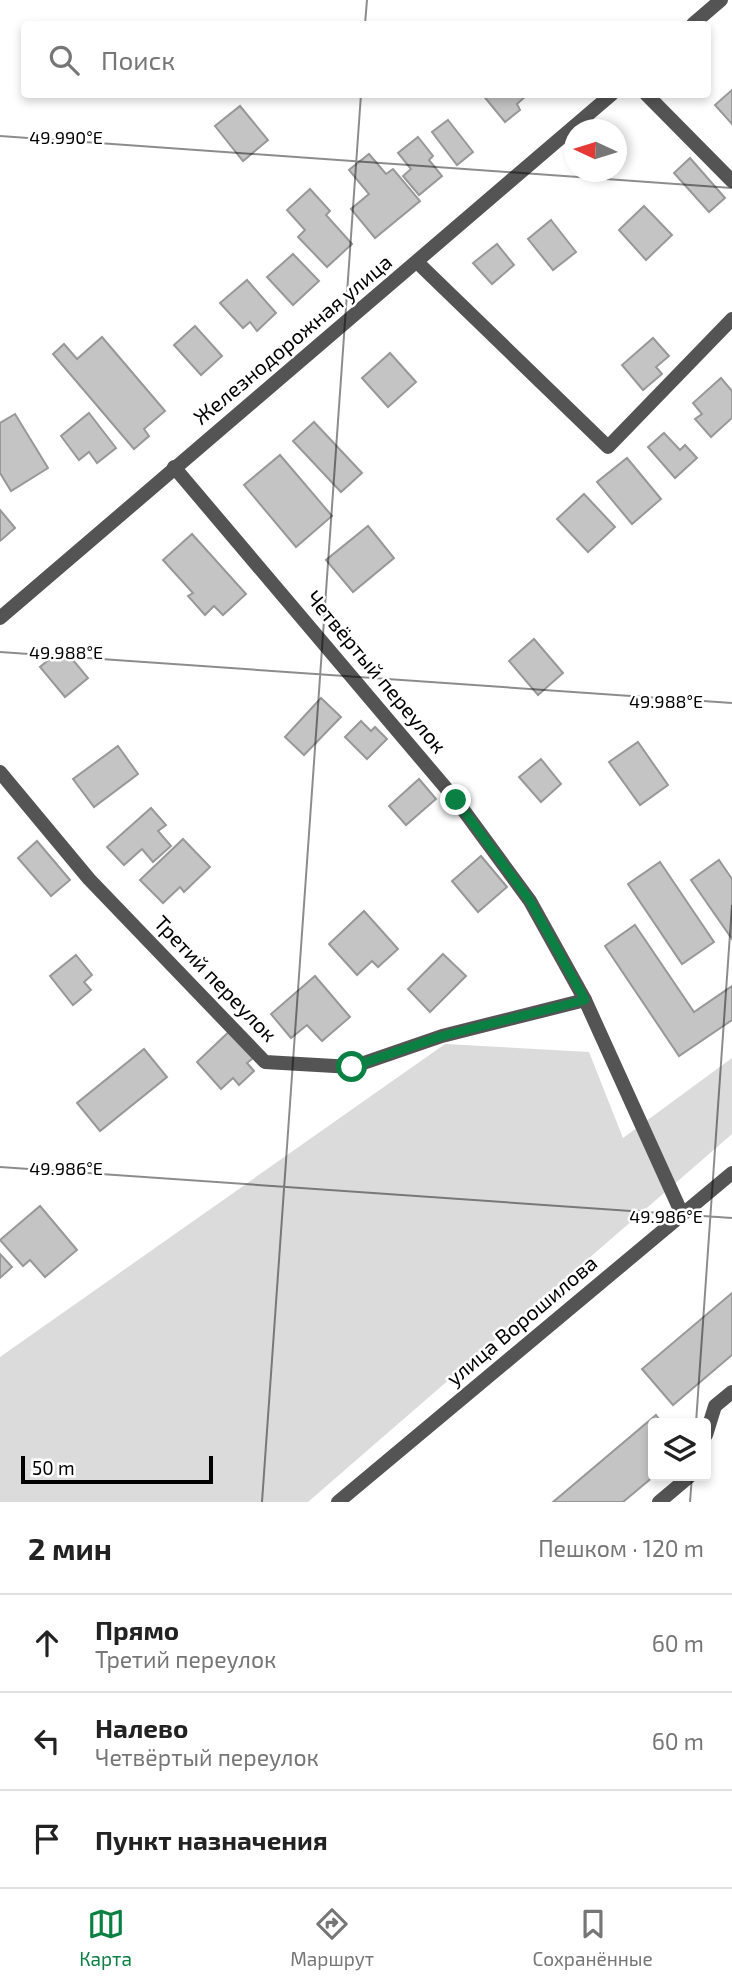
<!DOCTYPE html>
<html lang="ru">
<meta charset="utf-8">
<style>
:root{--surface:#fff;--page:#f6f6f6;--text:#222;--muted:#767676;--line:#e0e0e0;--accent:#0b8043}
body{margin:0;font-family:"Exo 2",sans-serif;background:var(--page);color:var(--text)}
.controls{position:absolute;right:21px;bottom:21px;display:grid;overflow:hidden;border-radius:7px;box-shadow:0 4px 10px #0003}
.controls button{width:63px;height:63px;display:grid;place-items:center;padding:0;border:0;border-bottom:2px solid var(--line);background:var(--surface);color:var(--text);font:35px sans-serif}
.compass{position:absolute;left:564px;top:119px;width:63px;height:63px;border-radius:50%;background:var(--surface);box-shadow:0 4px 10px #0003;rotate:274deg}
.scale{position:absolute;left:21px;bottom:18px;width:192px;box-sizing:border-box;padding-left:7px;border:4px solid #000;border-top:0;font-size:19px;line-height:24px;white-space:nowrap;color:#000;-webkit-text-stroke:5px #fff;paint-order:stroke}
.stop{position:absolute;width:21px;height:21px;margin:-16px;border:5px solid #0b8043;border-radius:50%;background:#fff}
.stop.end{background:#0b8043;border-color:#fff;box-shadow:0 2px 7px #0008}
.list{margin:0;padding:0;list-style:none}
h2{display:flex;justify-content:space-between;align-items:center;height:91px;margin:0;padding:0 28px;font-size:30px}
h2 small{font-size:23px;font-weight:400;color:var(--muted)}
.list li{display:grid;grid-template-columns:46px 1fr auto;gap:21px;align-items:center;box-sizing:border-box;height:98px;padding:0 28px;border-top:2px solid var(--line)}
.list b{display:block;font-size:26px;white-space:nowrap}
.list p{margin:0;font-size:23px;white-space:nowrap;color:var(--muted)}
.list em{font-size:23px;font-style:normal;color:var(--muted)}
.icon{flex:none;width:38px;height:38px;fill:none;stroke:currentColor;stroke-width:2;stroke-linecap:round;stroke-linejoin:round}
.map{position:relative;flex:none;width:732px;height:1502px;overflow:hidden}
.search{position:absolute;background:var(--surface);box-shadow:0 4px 10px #0003;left:21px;right:21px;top:21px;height:77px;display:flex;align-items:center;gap:18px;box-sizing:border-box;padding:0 24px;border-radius:7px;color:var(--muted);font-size:26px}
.sheet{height:385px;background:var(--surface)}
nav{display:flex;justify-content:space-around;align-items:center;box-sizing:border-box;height:98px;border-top:2px solid var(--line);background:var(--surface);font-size:19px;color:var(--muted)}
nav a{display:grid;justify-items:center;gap:4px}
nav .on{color:var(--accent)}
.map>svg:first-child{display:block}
</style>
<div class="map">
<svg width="732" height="1502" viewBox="0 0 732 1502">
<rect width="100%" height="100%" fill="#fff"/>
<path fill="#dbdbdb" d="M445,1044l144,8 34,86 109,-80v76l-424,368h-308v-145z"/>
<g fill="#c4c4c4" stroke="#989898" stroke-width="2">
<path d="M732,90v34l-17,-19z"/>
<path d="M482,94h46l-11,10 3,6 -15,12z"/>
<path d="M240,106l28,34 -25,21 -28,-35z"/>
<path d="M448,120l25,32 -16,13 -25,-33z"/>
<path d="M418,137l15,19 -4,4 13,16 -23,19 -16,-19 8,-7 -13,-16z"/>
<path d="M369,154l17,20 7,-5 27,32 -45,37 -24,-29 18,-15 -20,-24z"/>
<path d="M690,158l35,40 -16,14 -35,-39z"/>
<path d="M310,189l20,22 -4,4 26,29 -25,23 -29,-30 7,-7 -18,-20z"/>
<path d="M644,206l28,29 -26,25 -27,-30z"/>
<path d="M551,220l25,32 -23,18 -25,-31z"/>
<path d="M497,244l17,21 -22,19 -19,-21z"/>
<path d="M293,254l26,27 -26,24 -26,-28z"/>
<path d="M247,280l29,33 -19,18 -7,-9 -7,6 -23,-25z"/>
<path d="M195,326l27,30 -21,19 -27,-30z"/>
<path d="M102,337l63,74 -21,18 5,7 -15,13 -81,-95 11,-10 13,15z"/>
<path d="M653,338l16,18 -13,11 6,7 -19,16 -21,-25z"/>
<path d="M390,353l26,29 -28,25 -26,-29z"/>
<path d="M721,378l11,13v27l-21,19 -16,-18 7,-5 -9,-11z"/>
<path d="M89,413l27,35 -19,15 -8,-11 -10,8 -18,-24z"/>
<path d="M15,414l33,54 -37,23 -11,-18v-50z"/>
<path d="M314,422l48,51 -21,19 -48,-51z"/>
<path d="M664,433l16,17 5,-5 12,13 -22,20 -27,-31z"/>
<path d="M280,455l52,61 -36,31 -52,-62z"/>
<path d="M627,458l34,41 -29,25 -35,-42z"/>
<path d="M584,494l31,33 -27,25 -31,-33z"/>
<path d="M0,510l15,18 -15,13z"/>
<path d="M368,526l26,32 -41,34 -27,-32z"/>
<path d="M192,534l54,60 -23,21 -9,-9 -9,9 -17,-19 5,-3 -30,-33z"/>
<path d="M534,639l29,34 -25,22 -29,-34z"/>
<path d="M63,648l25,30 -23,19 -25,-30z"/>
<path d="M321,698l20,19 -37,38 -19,-18z"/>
<path d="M361,721l10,10 4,-4 12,12 -20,20 -22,-22z"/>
<path d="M638,742l30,43 -28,20 -31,-43z"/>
<path d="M118,746l20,28 -44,33 -21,-28z"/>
<path d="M541,759l20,25 -20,18 -22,-25z"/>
<path d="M419,779l17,20 -30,26 -17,-19z"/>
<path d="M151,808l15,17 -8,6 13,15 -18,16 -11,-13 -18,16 -17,-18z"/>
<path d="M183,839l27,28 -26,25 -4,-5 -17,16 -23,-23z"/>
<path d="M37,841l33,39 -19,16 -33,-38z"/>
<path d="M481,856l26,31 -29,25 -26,-31z"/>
<path d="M719,860l13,19v60l-41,-59z"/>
<path d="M660,862l54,80 -32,22 -54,-80z"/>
<path d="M364,911l34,38 -20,18 -6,-6 -15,14 -28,-31z"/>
<path d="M635,925l59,87 38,-26v34l-53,36 -74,-110z"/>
<path d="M443,954l23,22 -36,36 -22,-23z"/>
<path d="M76,955l16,20 -8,7 7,8 -18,15 -23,-29z"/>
<path d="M315,976l35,41 -28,24 -15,-16 -16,13 -20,-24z"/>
<path d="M235,1026l24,27 -12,10 7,8 -15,14 -6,-7 -12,11 -24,-27z"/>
<path d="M144,1049l23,28 -67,54 -23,-28z"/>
<path d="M40,1206l37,44 -32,27 -15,-17 -7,6 -23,-26z"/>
<path d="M0,1254l12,13 -12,11z"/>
<path d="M732,1293v62l-59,50 -31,-36z"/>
<path d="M656,1415l6,8h-9l1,53 -31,26h-70z"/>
</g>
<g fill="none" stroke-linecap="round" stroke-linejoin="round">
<g stroke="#545454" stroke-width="14">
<path d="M418,263l190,184 124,-128"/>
<path d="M706,1435l9,-29 17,-14"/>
<path d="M659,1502l31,-26"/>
</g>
<g stroke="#545454" stroke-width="14">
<path d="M693,24l28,-24"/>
<path d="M646,94l86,87"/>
<path d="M174,467l282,333 74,101 55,99 97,214"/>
<path d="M0,618l612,-524"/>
<path d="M0,772l89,107 176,183 87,5 90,-31 143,-36"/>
<path d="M338,1502l394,-329"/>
</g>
</g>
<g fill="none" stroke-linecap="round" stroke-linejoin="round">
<path stroke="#0b8043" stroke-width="9" d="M352,1067l90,-31 143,-36 -55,-99 -74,-101"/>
</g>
<path fill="none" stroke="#000" stroke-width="2" stroke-opacity="0.45" d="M365,24l2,-24M0,136l732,52M0,652l732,51M0,1167l732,51M696,1423l36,-518M262,1502l99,-1408M690,1502l2,-26"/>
<g text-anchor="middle" stroke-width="5" stroke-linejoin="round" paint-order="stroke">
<g font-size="21" fill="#000" stroke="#fff">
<text transform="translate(293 340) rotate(-40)" y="7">Железнодорожная улица</text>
<text transform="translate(376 672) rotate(50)" y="7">Четвёртый переулок</text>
<text transform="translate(215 979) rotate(46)" y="7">Третий переулок</text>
<text transform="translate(522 1321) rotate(-40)" y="7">улица Ворошилова</text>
</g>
</g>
<g font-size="18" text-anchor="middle" fill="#000" stroke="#fff" stroke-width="5" stroke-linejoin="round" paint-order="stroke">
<text x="66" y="144">49.990°E</text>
<text x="66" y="659">49.988°E</text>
<text x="666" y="708">49.988°E</text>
<text x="66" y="1175">49.986°E</text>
<text x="666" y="1223">49.986°E</text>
</g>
</svg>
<div class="controls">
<button><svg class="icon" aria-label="layers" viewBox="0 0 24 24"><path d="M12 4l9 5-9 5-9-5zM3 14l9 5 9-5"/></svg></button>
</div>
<svg class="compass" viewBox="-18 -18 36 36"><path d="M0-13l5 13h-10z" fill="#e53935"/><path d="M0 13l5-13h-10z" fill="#767676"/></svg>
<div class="scale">50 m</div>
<div class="stop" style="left:352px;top:1067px"></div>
<div class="stop end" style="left:456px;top:800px"></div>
<div class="search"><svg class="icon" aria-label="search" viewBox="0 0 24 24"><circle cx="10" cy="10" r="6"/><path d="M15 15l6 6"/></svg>Поиск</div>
</div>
<section class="sheet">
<h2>2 мин<small>Пешком · 120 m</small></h2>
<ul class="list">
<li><svg class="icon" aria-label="ahead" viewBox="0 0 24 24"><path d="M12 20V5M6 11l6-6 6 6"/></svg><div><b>Прямо</b><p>Третий переулок</p></div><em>60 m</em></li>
<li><svg class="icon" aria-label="left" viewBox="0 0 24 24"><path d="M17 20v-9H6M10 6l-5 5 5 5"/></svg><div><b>Налево</b><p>Четвёртый переулок</p></div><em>60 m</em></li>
<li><svg class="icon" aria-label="arrive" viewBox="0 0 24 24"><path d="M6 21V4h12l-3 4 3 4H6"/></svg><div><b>Пункт назначения</b></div></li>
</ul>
</section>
<nav>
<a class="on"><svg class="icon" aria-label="map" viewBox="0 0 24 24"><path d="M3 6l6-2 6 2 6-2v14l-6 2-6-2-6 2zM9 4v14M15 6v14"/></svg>Карта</a>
<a><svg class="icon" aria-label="directions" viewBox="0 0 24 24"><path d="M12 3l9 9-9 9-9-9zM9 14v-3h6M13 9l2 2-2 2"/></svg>Маршрут</a>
<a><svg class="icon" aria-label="saved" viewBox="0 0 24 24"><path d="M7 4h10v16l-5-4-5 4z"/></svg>Сохранённые</a>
</nav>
